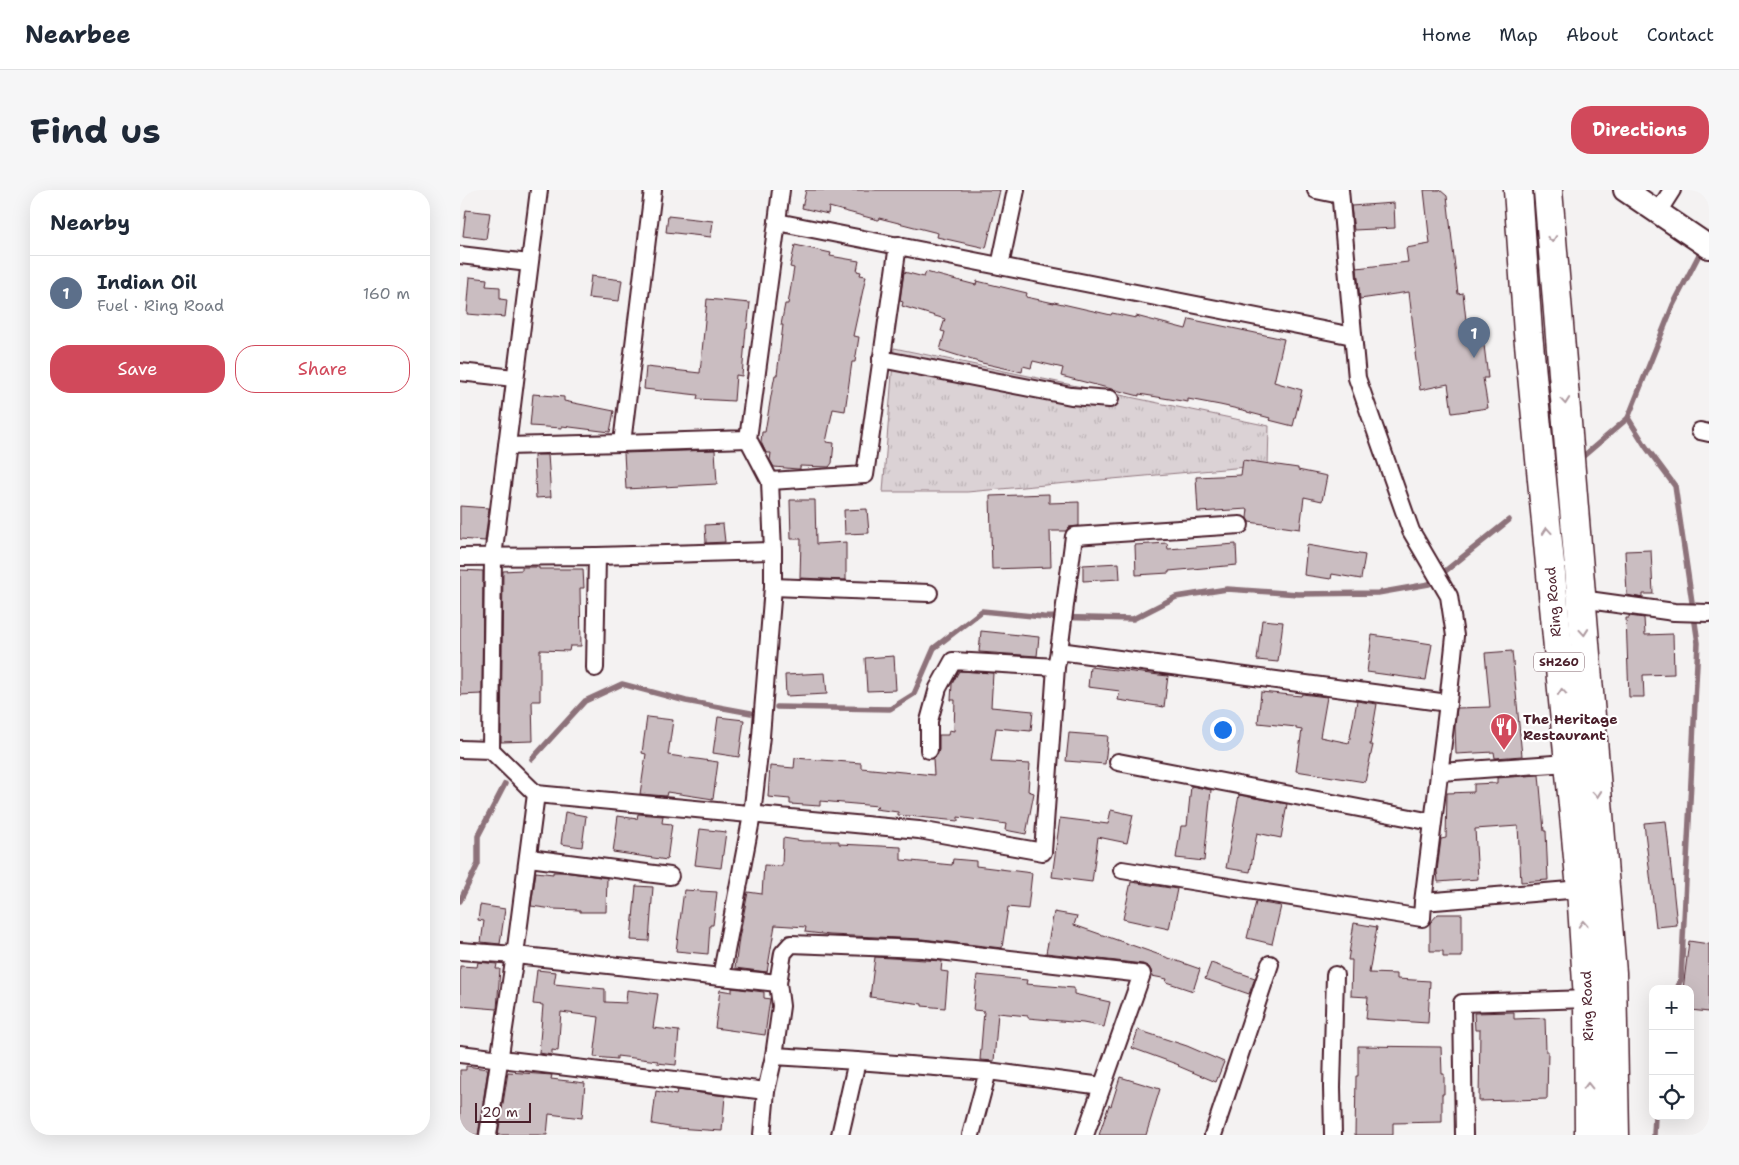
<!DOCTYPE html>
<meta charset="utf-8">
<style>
:root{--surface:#fff;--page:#f6f6f7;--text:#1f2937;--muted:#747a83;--line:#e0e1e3;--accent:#d1495b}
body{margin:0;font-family:"Shantell Sans",sans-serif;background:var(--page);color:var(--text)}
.controls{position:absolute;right:15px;bottom:15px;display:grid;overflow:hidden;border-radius:10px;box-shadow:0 5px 20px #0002}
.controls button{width:45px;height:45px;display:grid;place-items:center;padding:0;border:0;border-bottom:1px solid var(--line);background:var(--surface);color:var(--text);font:25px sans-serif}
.scale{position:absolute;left:15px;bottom:12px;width:56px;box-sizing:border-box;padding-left:5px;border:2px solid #4a1f2b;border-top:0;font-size:14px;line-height:18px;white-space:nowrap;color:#4a1f2b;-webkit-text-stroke:4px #fff;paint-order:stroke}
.you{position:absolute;left:762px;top:539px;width:18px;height:18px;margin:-12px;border:4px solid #fff;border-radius:50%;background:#1a73e8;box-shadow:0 0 0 8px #1a73e833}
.badge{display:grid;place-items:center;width:32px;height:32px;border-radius:50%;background:var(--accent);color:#fff;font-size:16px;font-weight:700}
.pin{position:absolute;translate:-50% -41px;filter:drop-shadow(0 1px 2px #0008)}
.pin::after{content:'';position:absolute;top:26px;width:18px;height:15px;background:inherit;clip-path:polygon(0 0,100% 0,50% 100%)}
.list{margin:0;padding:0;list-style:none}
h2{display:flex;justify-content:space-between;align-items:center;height:65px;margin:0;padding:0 20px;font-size:21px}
h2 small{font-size:16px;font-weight:400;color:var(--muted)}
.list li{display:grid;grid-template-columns:32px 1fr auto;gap:15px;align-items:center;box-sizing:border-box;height:75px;padding:0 20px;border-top:1px solid var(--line)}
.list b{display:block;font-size:19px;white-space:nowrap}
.list p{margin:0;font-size:16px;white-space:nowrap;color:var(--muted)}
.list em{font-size:16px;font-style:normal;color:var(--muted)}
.actions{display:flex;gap:10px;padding:15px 20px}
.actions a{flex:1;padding:11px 0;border:1px solid var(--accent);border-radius:20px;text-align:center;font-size:18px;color:var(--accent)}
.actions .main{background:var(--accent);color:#fff}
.icon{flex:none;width:28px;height:28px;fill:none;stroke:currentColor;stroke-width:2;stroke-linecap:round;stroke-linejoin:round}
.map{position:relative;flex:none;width:1249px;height:945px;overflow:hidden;border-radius:20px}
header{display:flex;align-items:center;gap:30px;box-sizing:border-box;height:70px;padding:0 25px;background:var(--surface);border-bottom:1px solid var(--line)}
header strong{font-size:24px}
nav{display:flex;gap:28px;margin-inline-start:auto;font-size:18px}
.intro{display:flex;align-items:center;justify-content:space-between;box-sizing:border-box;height:120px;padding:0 30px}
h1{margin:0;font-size:35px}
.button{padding:12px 22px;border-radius:20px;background:var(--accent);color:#fff;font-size:18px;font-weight:700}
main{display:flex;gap:30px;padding:0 30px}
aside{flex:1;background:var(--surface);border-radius:20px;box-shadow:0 5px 20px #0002}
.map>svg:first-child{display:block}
</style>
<header>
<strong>Nearbee</strong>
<nav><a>Home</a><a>Map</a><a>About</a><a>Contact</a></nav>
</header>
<div class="intro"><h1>Find us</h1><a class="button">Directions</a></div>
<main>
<aside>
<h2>Nearby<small></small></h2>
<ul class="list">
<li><span class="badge" style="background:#5c6f8a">1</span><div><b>Indian Oil</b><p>Fuel · Ring Road</p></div><em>160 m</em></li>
</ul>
<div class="actions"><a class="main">Save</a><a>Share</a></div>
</aside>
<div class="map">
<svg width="1249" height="945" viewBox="0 0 1249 945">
<defs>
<pattern id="park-tufts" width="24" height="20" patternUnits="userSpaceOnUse" patternTransform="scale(1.25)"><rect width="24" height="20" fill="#dbd2d5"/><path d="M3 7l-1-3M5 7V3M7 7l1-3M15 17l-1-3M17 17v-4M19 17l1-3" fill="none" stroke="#bdb4b7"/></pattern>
</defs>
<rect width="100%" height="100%" fill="#f4f2f2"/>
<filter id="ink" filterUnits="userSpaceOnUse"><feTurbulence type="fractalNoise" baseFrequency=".02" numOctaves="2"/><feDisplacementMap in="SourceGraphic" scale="10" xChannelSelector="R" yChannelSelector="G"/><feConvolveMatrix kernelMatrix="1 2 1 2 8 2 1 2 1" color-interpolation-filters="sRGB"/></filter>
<g filter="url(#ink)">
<path fill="url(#park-tufts)" stroke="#927880" d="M434,158l375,78 -1,39 -301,27h-84z"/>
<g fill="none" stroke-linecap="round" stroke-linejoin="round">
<g stroke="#8d727a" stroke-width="5.5">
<path d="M1120,269l48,-41"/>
<path d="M317,517l113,2 24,-15 20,-46 48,-37 61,6 90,2 43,-22 51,-8 71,5 80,-1 51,-9 80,-64"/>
<path d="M72,569l53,-58 37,-17 64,17 65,12"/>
<path d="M0,711l18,-37v-28l27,-52"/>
<path d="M1217,799l4,-10 17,-336 -23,-157 -29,-39 -18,-29 45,-113 29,-56"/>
<path d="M1194,945l1,-19"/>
</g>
</g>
<g fill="#cabdc1" stroke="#4a1f2b">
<path d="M346,0h194l-14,58 -49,-11 1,-4 -59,-15 -1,2 -49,-13 -1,7 -26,-6z"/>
<path d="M964,0h16l7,6 11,98 5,-1 6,54 15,-2 4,33h-5l5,30 -36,5 -4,-29 -28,6 -5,-37h1l-7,-61 -49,7 -3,-31 51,-6 -2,-14 24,-4z"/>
<path d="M934,13l1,25 -41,2 -3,-24z"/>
<path d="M6,20l24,3 -4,26 -23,-3z"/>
<path d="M208,26l45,5 -2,16 -45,-5z"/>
<path d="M335,55l36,8 -1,3 29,5 -2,10 4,1 -1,3 6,1 -13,60 6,1 -4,25h-3l-7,49 -12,-2 -7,33 8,1 -2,20 -3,4 -29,-1v3h-3l-23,-2 -4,-7 1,-7h-5l-5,-11 1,-10h3l6,-36 4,-21h2l6,-50h-2l4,-21h3l6,-36 -4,-1z"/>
<path d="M444,82l20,5 2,-5 50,13 1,-4 50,12 -1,4 28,6v-1l57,13 1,-2 24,5v-2l50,13 3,-10 95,20 -10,43 28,8 -9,36 -24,-6 1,-2 -23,-6v-1l-27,-6 -32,-6v3l-49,-8v2l-78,-20 2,-8 -30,-7 -2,7 -8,-2 -1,6 -40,-9 -42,-13 5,-18 -4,-1 4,-12 -43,-13 1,-4 -3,-1z"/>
<path d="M131,86l31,4 -3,21 -31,-3z"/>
<path d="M10,87l17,2 -1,7 14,1v12l7,1 -2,17 -38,-3z"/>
<path d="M247,109l43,4 -3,26h-1l-4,47 -6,-1 -2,26 -37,-2 1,-4 -54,-6 2,-22 54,6z"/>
<path d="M73,204l31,3v4l50,10 -4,21 -48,-6v2l-32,-2z"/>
<path d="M255,260l2,34 -91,5 -2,-36z"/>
<path d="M74,265h14l3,42 -15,1z"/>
<path d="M783,270l55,8v2l29,6 -5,25 -18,-4 -4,32 -51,-7 -2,-4 1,-9 -50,3 -2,-35 45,-2z"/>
<path d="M589,304v9l30,-1v24l-10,1 -3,4h-16l1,36 -59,2 -2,-73z"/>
<path d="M330,310h25l1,44 30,-2v38l-46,-2 1,-39h-10z"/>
<path d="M0,316l29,2 -4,33 -25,-2z"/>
<path d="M407,319l2,24 -24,1 -1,-24z"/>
<path d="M263,334l2,18 -19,1 -1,-18z"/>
<path d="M707,353l1,6 68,-5 1,21 -68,6v2l-33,2 -1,-30z"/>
<path d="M847,355l58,10 -4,24 -29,-5 -1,5 -27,-4z"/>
<path d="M1191,360l2,44h-10v4l-16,-3 -2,-44z"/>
<path d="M659,373l1,16 -37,2v-16z"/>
<path d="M62,377h17v2h44l1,19h-4l1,58h-11l-1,5 -29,-1v51h-8l1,40 -32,1 2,-171 19,-1z"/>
<path d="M0,380l23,1 -1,123 -22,1z"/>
<path d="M1169,426l15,2 1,17 28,-1 1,40 -31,1 1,22h-15l-3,-79h3z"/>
<path d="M802,430l21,2 -5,40 -21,-2z"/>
<path d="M521,441l58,6 -2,19 -58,-4z"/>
<path d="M912,445l60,9 -6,36 -59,-8z"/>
<path d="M1052,461l10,105 -27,2 -1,-6 -38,2 -1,-27 2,-19 33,-1 -5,-54z"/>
<path d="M434,466l2,34 -29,1 -2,-33z"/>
<path d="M630,477l78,9 -4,31 -46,-7 2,-9 -32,-4z"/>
<path d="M499,481l34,2 -2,34 42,4 -2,20 -35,-3 -5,34 39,2 -2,27 6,2 -8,41 -21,-4 1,-6 -48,-7v4l-60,-6v-3l-23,-3 3,-3 -58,-5v5l-30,-2v-5l-22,-2 2,-31 24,2 1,-10 66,5v5l73,7 -1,-16 4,-4 2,-5v-15h9l1,-5 5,1 1,-31h-4l1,-16z"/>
<path d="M365,483l2,21 -41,2 -1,-21z"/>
<path d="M801,502l40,4 1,-2 25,3 -7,40 29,6 8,-42 20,3 -7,41h3l-8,37 -69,-11 6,-41 -6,-1v-2l-38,-4z"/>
<path d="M187,527l26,3 -5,35 50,7 -5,37 -46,-7 -1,4 -26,-2 6,-40 -4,-1z"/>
<path d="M258,527l26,3 -5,37 -26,-4z"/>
<path d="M609,543l39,3 -3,28 -39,-3z"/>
<path d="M1079,585l5,56h2l2,49 -27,2 -3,-56 -43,3 3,50 -40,3 -1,-11 4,-32 5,-1 1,-45 27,-1v-8l23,-1v-5z"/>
<path d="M731,596l20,4 -7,71 -28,-3 5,-32h6z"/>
<path d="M779,605l48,9 -6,34 -24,-5 -7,39 -24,-4z"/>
<path d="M651,620l22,5 -6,28 -29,-6 -6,45 -40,-5 8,-59 48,6z"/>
<path d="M105,622l21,4 -4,31 -21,-3z"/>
<path d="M178,624l25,2 -1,7 10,1 -5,36 -54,-8 5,-36 19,3z"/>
<path d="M1206,631l11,104 -21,2 -12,-104z"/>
<path d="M240,639l26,3 -5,36 -26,-3z"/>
<path d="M323,648l20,3h36v3l62,3v13l51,5 1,-6 23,2v5l56,7 -4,36 -20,-2 -6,41 -80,-9 -92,-4 -25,-3 1,-5 -31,-2 -8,47 -32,-4 4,-30 9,-46 14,2 2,-29 18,1z"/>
<path d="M76,682l17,2v-2h10l44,6 -1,34h-26v-2l-27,-1 -22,-3z"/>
<path d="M671,692l46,7 -8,40 -46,-10z"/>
<path d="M176,696l17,1 -4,54 -18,-1z"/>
<path d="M224,700l33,2 -4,33h-3l-2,29 -32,-3z"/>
<path d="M796,712l25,4 -9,38 -25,-6z"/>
<path d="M20,715l25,4 -5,35 -19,-2 3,-21 -6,-1z"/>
<path d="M594,722l23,4 -3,9 126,44 -7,22 -27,-9 1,-3 -15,-3 -1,-5 -2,-4 -6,-3 -97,-11z"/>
<path d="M978,724h24v43h-19v-6h-13v-28z"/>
<path d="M894,733l23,4 -8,46 28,1v5l33,2 -2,42 -62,-4 2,-22 -17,-1 1,-36h-4z"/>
<path d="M1229,751l20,3v68l-19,-2v-21h-7z"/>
<path d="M415,767l67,4 -1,10 7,1 -3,36 -23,-2v-2l-52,-7z"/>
<path d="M18,772l19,2 -1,5h4l-3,40 -37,-3v-40l17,1z"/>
<path d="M751,773l44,15 -6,16 -44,-15z"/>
<path d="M77,780l19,2 -2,12 51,5v13l21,1 1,-13 31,4 -5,34 26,3 -3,34 -19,-2 1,-2 -41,-5v3l-23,-2 5,-40 -38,-5 -3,39 -6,-1v5l-13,-2 4,-48 -10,-1z"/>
<path d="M517,785l50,5 -1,4 48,4v6l36,8 -6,25 -21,-4 -55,-5v-2l-30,-3 -4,48 -14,-1 4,-49 -11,-1z"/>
<path d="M272,798l32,4v6l6,1 -5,36 -50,-7 5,-38 12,2z"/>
<path d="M1054,822v7l31,-1 1,33h2l-1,48 -68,2 1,-71h-5l-1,-17z"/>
<path d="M678,840l49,16 37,16 -8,20 -38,-16 1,-1 -47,-17z"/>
<path d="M898,856l83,1 1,27h2v20h-2v28l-49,1v12h-38l1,-59h2z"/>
<path d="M6,876l22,3 -10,66h-18v-65h6z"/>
<path d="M48,882l44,3 -1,4 34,4 -3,35 -33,-4 -2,21h-49z"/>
<path d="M660,887l40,12 -14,46h-47l10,-30 2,1z"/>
<path d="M217,900l48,6 -3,35 -47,-3 -23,-4 4,-33 20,4z"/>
</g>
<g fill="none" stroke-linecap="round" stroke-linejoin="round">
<defs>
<g id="street">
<path d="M79,0l-46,367 -2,193 45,44 -21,161 206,22 31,-162 9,-79 12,-149v-36l-3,-70 -22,-42"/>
<path d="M193,0l-31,253 126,-4 29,-217"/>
<path d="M321,0l-4,32 576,114"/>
<path d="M856,0l24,5"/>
<path d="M1198,22l14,-22"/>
<path d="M0,65l69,8"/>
<path d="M540,76l16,-76"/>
<path d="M421,169l190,37 39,3"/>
<path d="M0,182l54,6"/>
<path d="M1240,241l9,2"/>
<path d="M47,256l115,-3"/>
<path d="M310,291l95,-6 33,-230"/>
<path d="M137,366l176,-5"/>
<path d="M0,367l137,-1 -2,112"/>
<path d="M313,397l156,6"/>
<path d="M1121,409l93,13 35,1"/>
<path d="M599,461l15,-115 166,-11"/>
<path d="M0,559l31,1"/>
<path d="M469,560v-29l9,-33 15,-27 103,6"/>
<path d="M658,572l314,60"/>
<path d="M981,582l127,-9"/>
<path d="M76,604l383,36 124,22 13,-185 3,-16 389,52 7,-67 -6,-40 -38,-65 -54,-153 -17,-188"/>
<path d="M69,668l141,18"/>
<path d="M662,680l300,48 1,-16 158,-13"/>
<path d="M963,712l25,-199"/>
<path d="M0,761l55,4 -27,180"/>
<path d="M261,787l57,6 5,-30 8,-9 131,5 220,25 -57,161"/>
<path d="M0,864l306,37"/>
<path d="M314,866l7,-50 -3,-23"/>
<path d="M397,871l131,10 -17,64"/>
<path d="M528,881l114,15"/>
<path d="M302,945l4,-44 8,-35 83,5 -17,74"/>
<path d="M753,945l57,-171"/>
<path d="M873,945l-1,-48 3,-112"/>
<path d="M1004,945l-2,-132 126,-4"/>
</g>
<path id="secondary" d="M1165,0l84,57"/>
<g id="highway">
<path d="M1058,0l10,143 53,556 7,110 1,136"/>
<path d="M1088,0l64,783 3,162"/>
</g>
</defs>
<use href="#street" stroke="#4a1f2b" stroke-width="20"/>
<use href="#secondary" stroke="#4a1f2b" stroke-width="26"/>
<use href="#highway" stroke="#4a1f2b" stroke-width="31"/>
<use href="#street" stroke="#fff" stroke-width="16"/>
<use href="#secondary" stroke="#fff" stroke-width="22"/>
<use href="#highway" stroke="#fff" stroke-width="28"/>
</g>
<defs><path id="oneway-chevron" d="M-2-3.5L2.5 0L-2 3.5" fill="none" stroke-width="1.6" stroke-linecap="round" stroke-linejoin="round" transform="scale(1.25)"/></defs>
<g stroke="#ae9aa0">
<use href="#oneway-chevron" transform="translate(1092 49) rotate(85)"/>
<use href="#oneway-chevron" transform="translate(1105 211) rotate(85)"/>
<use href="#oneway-chevron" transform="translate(1087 341) rotate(-95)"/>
<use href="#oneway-chevron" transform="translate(1124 442) rotate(85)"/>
<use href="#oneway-chevron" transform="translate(1102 502) rotate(-95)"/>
<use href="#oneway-chevron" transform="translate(1137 604) rotate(85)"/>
<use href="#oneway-chevron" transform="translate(1123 734) rotate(-93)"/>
<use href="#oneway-chevron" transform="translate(1128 896) rotate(-91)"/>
</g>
</g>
<defs>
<symbol id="restaurant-pin" viewBox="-11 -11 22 30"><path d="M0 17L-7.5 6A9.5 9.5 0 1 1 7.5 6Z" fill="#d1495b" stroke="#fff"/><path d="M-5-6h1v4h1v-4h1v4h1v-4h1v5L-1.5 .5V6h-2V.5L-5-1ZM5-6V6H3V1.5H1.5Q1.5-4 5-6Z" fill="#fff"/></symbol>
</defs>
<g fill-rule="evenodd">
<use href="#restaurant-pin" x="1028" y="521" width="32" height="43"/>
</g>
<g text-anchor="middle" stroke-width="4.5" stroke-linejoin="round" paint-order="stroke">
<rect fill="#fff" stroke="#80626b" stroke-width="1" x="1074" y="462.5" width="50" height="19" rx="4"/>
<g font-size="12" font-weight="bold" fill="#4a1f2b">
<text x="1099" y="476">SH260</text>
</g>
<g font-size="14" fill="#4a1f2b" stroke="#fff">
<text transform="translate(1093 412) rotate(-95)" y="5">Ring Road</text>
<text transform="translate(1127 816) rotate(-92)" y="5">Ring Road</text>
</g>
<g font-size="14" font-weight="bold" fill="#4a1f2b" stroke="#fff" text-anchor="start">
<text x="1063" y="534">The Heritage<tspan x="1063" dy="16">Restaurant</tspan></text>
</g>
</g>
</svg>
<div class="controls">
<button>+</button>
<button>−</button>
<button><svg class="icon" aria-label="locate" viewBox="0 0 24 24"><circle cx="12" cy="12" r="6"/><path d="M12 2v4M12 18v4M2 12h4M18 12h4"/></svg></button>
</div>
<div class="scale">20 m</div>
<div class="you"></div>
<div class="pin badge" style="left:1014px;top:168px;background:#5c6f8a">1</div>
</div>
</main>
